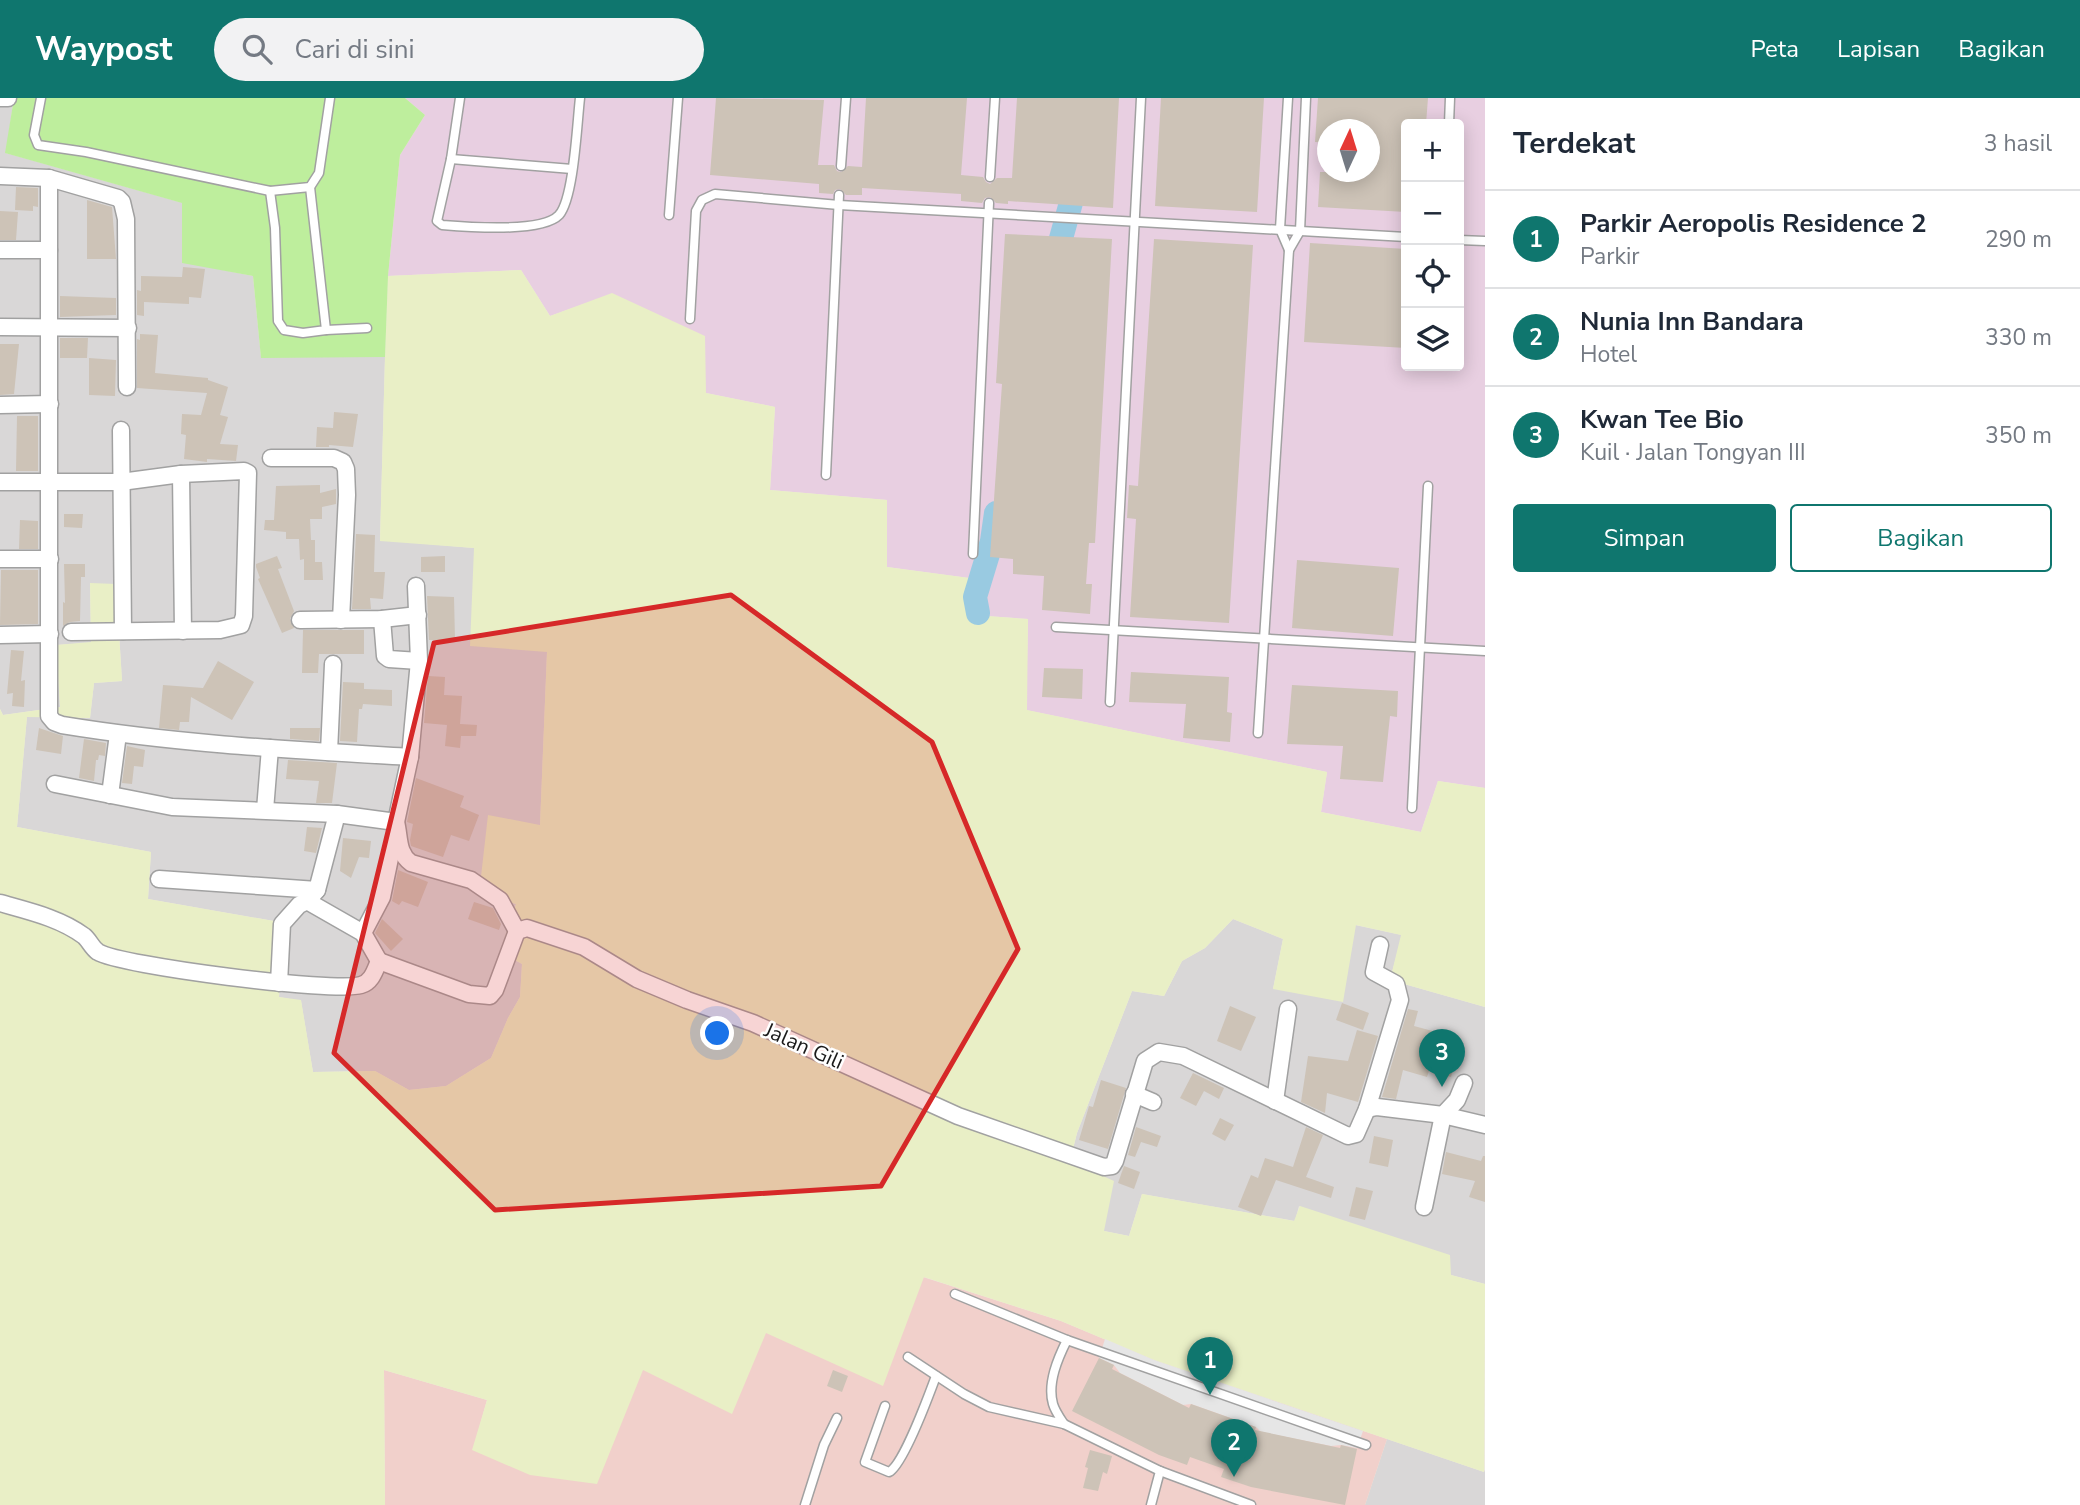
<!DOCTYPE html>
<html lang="id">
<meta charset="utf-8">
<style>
:root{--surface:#fff;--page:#f2f2f3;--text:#1f2937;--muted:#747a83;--line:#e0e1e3;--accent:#0f766e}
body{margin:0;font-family:"Nunito Sans",sans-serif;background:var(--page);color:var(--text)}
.controls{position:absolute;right:21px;top:21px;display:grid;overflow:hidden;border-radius:7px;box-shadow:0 4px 18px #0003}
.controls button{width:63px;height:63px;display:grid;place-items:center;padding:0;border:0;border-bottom:2px solid var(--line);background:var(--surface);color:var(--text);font:35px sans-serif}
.compass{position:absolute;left:1317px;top:21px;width:63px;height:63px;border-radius:50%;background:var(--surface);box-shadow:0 4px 18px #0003;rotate:4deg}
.you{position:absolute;left:718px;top:936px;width:24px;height:24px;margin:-18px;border:5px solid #fff;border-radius:50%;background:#1a73e8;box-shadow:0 0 0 10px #1a73e833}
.badge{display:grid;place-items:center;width:46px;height:46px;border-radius:50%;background:var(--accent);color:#fff;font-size:23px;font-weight:700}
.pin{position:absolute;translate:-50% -58px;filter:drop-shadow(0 2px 4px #0008)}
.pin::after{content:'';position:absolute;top:37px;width:24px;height:21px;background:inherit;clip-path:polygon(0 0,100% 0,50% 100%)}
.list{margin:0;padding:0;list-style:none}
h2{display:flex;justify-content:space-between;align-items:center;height:91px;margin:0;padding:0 28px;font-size:30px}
h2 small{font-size:23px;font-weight:400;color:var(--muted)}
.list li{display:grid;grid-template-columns:46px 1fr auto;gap:21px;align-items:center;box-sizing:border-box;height:98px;padding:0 28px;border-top:2px solid var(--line)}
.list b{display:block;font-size:26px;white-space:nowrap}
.list p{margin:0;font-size:23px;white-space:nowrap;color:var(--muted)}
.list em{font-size:23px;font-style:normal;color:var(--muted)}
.actions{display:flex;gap:14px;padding:21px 28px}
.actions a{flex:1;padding:16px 0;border:2px solid var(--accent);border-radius:7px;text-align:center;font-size:24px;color:var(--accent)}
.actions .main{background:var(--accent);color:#fff}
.icon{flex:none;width:38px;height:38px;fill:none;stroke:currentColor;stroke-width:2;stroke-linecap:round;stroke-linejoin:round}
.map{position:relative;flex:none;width:1485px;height:1407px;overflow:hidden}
header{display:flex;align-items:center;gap:42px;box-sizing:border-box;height:98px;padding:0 35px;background:var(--accent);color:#fff}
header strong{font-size:33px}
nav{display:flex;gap:38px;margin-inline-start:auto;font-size:24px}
.search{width:490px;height:63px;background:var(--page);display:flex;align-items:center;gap:18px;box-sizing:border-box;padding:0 24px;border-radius:38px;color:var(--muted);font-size:26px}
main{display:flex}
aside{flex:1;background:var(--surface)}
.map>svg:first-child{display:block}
</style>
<header>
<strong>Waypost</strong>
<div class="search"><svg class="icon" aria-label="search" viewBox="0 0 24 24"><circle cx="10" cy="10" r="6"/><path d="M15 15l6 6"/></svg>Cari di sini</div>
<nav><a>Peta</a><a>Lapisan</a><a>Bagikan</a></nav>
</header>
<main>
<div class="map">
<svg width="1485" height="1407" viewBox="0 0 1485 1407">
<rect width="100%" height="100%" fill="#eeeade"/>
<g fill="#d9d7d7">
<path d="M0,0h14l-8,55 177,50v59l70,14 8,81h124l-5,183 94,8 73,104 -7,174 -61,68 37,10 -16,48 22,12 -2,33 -12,21 -17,40 -45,28 -37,4 -34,-19 -62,1 -12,-71 -22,-4 6,-74 -137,-24 3,-47 -134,-25 10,-111 63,2 4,-35 28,-2 -6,-97h-26l1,59 -35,2 4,62 -57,8 -3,-6z"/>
<path d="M1233,821l50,20 -10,50 82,-64 47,10 -12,45 95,27v277l-34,-9 -152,-69 -4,15 -153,-27 -13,42 -25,-5 -34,-70 7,-28 55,-142 32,5 18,-35 23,-13z"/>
<path d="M1387,1341l97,33 1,-2v35h-120z"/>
</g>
<path fill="#f1d0cb" d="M923,1179l138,44 93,39 233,79 -22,66h-980l-1,-135 103,30 -14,50 170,-80 123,-37z"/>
<path fill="#e8cfe1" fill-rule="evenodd" d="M405,0h1080v690l-47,-7 -17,51 -100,-20 6,-40 -301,-62 2,-91 -56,-4 4,-36 -89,-12v-67l-117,-10 5,-83 -69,-14 -94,-99 -62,22 -29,-46 -133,6 12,-121 25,-40zM1406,26h53v242h-53zM1328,32h42v42h-42z"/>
<path fill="#e9efc6" d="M521,172l29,46 62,-23 93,43 1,57 69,14 -5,83 117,10v67l90,12 -4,36 55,4 -1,91 300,62 -6,40 100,20 17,-51 47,7v219l-95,-27 11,-45 -45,-10 -13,77 -70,-13 10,-50 -50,-20 -28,29 -23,13 -18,35 -32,-5 -55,142 -7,28 44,20 -10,50 25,5 13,-42 152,27 6,-15 150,49 1,20 34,9 -1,188 -330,-112 -93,-39 -137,-44 -41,109 -117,-53 -34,81 -89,-44 -46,114 -67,-9 -58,-25 15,-50 -103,-30 1,135h-385v-796l3,6 57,-8 -4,-62 35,-3 -1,-59 26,1 6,97 -28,2 -4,35 -63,-1 -10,110 134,25 -3,47 137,24 -6,74 22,3 12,72 62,-1 34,19 37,-4 45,-28 17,-40 12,-21 2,-33 -22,-12 16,-48 -37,-10 9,-79 52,10 7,-173 -77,-6 4,-98 -94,-7 5,-184 3,-81z"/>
<path fill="#beee9d" d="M14,0h391l20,17 -25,40 -12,121 -3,81 -124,1 -8,-82 -71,-13v-60l-177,-50z"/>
<path fill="#e6e6e6" d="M1105,1241l49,21 209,71 -6,17 -16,-3 -10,1 -70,-14 -5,-5 -65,-23 -8,1 -63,-32 -6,-8 -15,-7z"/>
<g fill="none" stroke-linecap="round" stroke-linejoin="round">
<g stroke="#99cae1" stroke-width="24">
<path d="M1053,169l26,-93"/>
<path d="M978,515l-3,-16 17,-56 4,-28"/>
</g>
</g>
<g fill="#cdc3b7">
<path d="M716,0l108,2 -6,65h16l3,6 4,1 7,-6 14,1 4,-69h101l-6,77 22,2 3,5 4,2 7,-6h15l5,-80h102l-6,110 -105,-7v3l-12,-1 -6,-6 -5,1 -3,5 -21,-2v-7l-99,-6v7h-16l-6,-6 -5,1 -2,4 -14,-1v-9l-109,-9z"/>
<path d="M1161,0h103l-7,114 -102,-6z"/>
<path d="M1318,0h110l-2,26h-20v88l-88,-5 2,-35h49v-42h-42v13l-12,-1z"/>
<path d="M16,89l22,1v19l-5,-1v5l-18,-1z"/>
<path d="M87,102l25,7 4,52h-29z"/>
<path d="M0,113l18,1 -2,28h-16z"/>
<path d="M1005,136l107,5 -17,304h-6l-3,41h6l-2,30 -48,-4 2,-34 -31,-2v-15l-23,-2 12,-173 -6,-1z"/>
<path d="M1154,141l99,6 -24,378 -99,-6 6,-98 -9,-1 2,-33 9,1z"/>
<path d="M1310,145l96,6v99l-102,-6z"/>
<path d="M183,169l22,2 -4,29 -12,-1v7l-45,-2v14l-7,-1v-25l4,1v-15l41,1z"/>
<path d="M60,198l56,2v17l-56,2z"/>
<path d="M140,236l18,1 -3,38 53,5v2l20,7 -8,28 8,2 -8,27 18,1 -2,16 -29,-2v3l-23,-3 2,-24 -5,-1 1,-20 19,1 6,-22 -70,-5v-49l3,1z"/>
<path d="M60,240h28l-1,20h-27z"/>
<path d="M0,246h19l-5,50 -14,1z"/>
<path d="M89,260l27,2 -1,36 -26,-1z"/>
<path d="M334,314l24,2 -5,33 -24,-2v2h-13l1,-20 16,1z"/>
<path d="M17,318h21v55h-22z"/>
<path d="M320,387v8l16,-4v15l-14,3v12h-12l1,21h4v22h7l1,18h-19v-21l-4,1 -1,-21h-13v-7l-22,-2 1,-10h9l2,-34z"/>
<path d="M64,416h19l-1,14 -18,-1z"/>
<path d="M20,422l18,1v28h-19z"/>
<path d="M356,436l19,1 -1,37h11l-2,27 -13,-1 1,11h-19z"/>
<path d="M277,458l5,12 -4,1 16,42 -4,8 4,9 -12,5 -24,-54 2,-1 -4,-11v-3z"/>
<path d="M445,458v16h-24v-15z"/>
<path d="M1297,462l102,8 -6,68 -101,-8z"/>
<path d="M64,466h21v13h-4l-1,44 -10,1 -7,4v-24l2,1z"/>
<path d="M1,472h37v54l-38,1z"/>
<path d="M427,498l27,1 1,43h-26z"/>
<path d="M303,532h61v24h-45l-1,19h-16z"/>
<path d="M11,552l13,1 -3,30 4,-1 -1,27 -12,-1 1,-13 -6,1z"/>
<path d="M218,563l36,21 -22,38 -41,-23 -2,25h-9l-1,8 -20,-2 4,-43 40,3z"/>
<path d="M1044,570l39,1 -1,30 -40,-2z"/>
<path d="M1131,574l98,5 -2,35 5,1 -2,29 -47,-4 3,-34 -57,-2z"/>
<path d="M428,578l17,1 -1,18 18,1 -2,28 17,1 -1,11h-15l-1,12 -15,-2 2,-21 -23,-2z"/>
<path d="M343,584l21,1v6l28,1v16l-29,-2 -1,5h-3l-2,33 -17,-1z"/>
<path d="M1292,587l106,6 -1,26 -7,-1 -7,66 -43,-3 3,-33 -56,-2z"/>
<path d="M39,630l24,8 -2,18 -25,-4z"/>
<path d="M290,630h30l-1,13 -29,-2z"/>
<path d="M84,641l22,4 -1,13 -6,-1 -1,5h-2l-2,21 -15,-3z"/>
<path d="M127,648l18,4 -2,17 -9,-1 -2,18 -10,-1z"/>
<path d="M288,662l49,3 -5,40h-16l3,-22 -33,-2z"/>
<path d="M416,680l48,18 -4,11 19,8 -10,26 -18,-6 -8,22 -32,-11 -1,-6 3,-16 -6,-2z"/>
<path d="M307,729l15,1 -6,25 -12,-2z"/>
<path d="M343,740l28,3 -2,17 -10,-1 -8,21 -11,-7z"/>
<path d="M398,772l30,12 -10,25 -16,-6 -3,4 -7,-4z"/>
<path d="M474,804l19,6 8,16 -2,6 -31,-11z"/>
<path d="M382,821l21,20 -12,12 -16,-18z"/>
<path d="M1342,905l27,10 -6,17 -27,-10z"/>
<path d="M1230,908l26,11 -15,34 -24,-10z"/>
<path d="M1408,911l10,2 -4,15 26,7 -2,5 22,6 -9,33 -22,-6 -2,6 -24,-7 -7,29 -14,-2z"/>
<path d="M1357,932l21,6 -20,66 -31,-9 -2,20 -24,-11 7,-46 40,5z"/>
<path d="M1193,975l31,15 -5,11 -15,-8 -8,15 -16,-8z"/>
<path d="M1101,982l25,8 -18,61 -29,-9 10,-34 4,1z"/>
<path d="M1220,1020l14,7 -9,16 -13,-7z"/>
<path d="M1136,1029l25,9 -4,11 -16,-5 -6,15 -7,-2z"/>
<path d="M1306,1029l17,8 -17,42 28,10 -3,11 -55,-18 -15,36 -23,-9 13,-32 7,3 7,-20 28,9z"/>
<path d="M1374,1038l19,4 -5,27 -19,-4z"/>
<path d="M1446,1054l35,9 2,-5h2v46l-16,-5 6,-16 -33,-7z"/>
<path d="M1124,1068l16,6 -6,17 -16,-6z"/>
<path d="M1356,1089l17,4 -8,29 -16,-4z"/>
<path d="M1099,1260l15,7 -2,4 77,39 2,-4 65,23 -1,3 85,18 1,-3 16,4 -12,56 -94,-18 -30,-10 3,-8 -34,-12 -3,8 -28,-10 -87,-44z"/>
<path d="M833,1272l15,6 -6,16 -15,-6z"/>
<path d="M1090,1352l22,6 -5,18 -4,-2 -5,19 -15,-3 5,-20 -3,-1z"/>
</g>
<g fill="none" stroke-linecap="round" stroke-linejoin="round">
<defs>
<g id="lane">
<path d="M41,0l-7,37 4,10 48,7 184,39 40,-4 9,-14 11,-75"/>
<path d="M460,0l-9,61 -14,62 5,4c25,2 100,8 117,-10 15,-17 18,-92 21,-117"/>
<path d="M1288,0l-8,131 9,21"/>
<path d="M1449,26l1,-26"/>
<path d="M451,61l121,10"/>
<path d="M841,68l5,-68"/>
<path d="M990,79l5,-79"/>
<path d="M270,93l5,37 3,93 6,9 19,3 23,-3 -16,-143"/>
<path d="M669,117l9,-117"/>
<path d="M1459,142l26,1"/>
<path d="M690,221l6,-108 6,-11 13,-6 124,11 567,32"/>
<path d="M326,232l41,-2"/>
<path d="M826,377l13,-280"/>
<path d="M973,456l16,-351"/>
<path d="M1056,529l429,24"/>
<path d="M1110,604l31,-604"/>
<path d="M1258,635l31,-483 11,-19 6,-133"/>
<path d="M1412,710l16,-322"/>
<path d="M955,1196l112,46"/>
<path d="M908,1259l56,37 25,13 75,17 96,47 -9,34"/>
<path d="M885,1308l-20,56 24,10c14,-7 40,-77 47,-96"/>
<path d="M1064,1326c-4,-6 -9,-13 -11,-20 -6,-21 5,-46 14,-64l299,105"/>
<path d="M1160,1373l91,34"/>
<path d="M805,1407l19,-60 13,-27"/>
</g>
<g id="street">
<path d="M0,0h8"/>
<path d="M0,78l49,2 69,20 4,4 4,17 1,168"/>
<path d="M49,80v538l5,6 8,3c116,19 232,25 348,32"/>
<path d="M0,152h49"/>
<path d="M0,229l128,1"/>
<path d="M0,307l50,-1"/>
<path d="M121,332l2,201"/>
<path d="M271,360h63l9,4 3,7 1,26 -6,125"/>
<path d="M181,376l2,157"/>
<path d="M0,384h121l60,-8 63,-3 4,2 -4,143 -3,9 -21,5 -149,2"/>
<path d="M0,461h50"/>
<path d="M382,521l3,37 4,3 30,2"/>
<path d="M300,522l82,-1 36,-4"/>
<path d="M0,537l50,-1"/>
<path d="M329,654l4,-88"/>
<path d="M55,686l117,23 165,7 59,8 14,-65 9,-96 -3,-75"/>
<path d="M110,697l8,-61"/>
<path d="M265,712l5,-62"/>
<path d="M396,724c4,15 1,31 15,41l60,17 29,20 17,31"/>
<path d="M159,781l158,11"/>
<path d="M307,803l56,32 16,28"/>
<path d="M0,805c28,8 60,15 84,33 5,4 8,12 14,16 23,14 236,41 263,33 11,-3 14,-15 18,-24"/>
<path d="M517,833l10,-3 57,19 53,32 50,21 66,23 205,93 146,51 8,-1 3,-5 30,-100 14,-9 24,4 165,80 8,-2 11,-25 33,-109 -4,-16 -22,-12 6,-27"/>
<path d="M363,835l19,-36 12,-58"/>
<path d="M379,863l90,33 21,2 5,-6 22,-59"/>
<path d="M279,885l3,-59 17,-19 8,-4 10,-11 20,-76"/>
<path d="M1134,996l19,8"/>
<path d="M1275,1003l13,-92"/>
<path d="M1367,1011l10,-2 66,8 42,10"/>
<path d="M1424,1109l19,-92 14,-15 7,-17"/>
</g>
</defs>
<use href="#lane" stroke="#a1a1a1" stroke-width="11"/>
<use href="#street" stroke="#a1a1a1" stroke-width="19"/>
<use href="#lane" stroke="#fff" stroke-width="8"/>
<use href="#street" stroke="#fff" stroke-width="16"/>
</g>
<path fill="#d62828" fill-opacity="0.2" stroke="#d62828" stroke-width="5" stroke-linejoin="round" d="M731,497l201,147 86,207 -137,237 -386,24 -161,-157 100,-410z"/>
<g text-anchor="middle" stroke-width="5" stroke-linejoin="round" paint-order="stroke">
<g font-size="21" fill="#1a1a1a" stroke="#fff">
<text transform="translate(804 948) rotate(24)" y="7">Jalan Gili</text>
</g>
</g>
</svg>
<div class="controls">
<button>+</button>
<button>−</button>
<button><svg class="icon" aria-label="locate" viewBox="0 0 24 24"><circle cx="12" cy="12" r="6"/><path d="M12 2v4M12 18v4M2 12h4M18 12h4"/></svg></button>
<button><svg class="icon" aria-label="layers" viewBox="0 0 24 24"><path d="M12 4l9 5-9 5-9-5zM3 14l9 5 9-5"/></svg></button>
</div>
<svg class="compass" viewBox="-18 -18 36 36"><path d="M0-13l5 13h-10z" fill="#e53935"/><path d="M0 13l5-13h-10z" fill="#747a83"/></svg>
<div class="you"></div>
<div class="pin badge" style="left:1210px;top:1297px">1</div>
<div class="pin badge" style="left:1234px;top:1379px">2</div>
<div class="pin badge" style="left:1442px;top:989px">3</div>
</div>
<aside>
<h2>Terdekat<small>3 hasil</small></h2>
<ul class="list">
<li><span class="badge">1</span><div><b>Parkir Aeropolis Residence 2</b><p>Parkir</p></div><em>290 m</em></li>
<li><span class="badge">2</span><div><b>Nunia Inn Bandara</b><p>Hotel</p></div><em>330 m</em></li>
<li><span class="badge">3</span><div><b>Kwan Tee Bio</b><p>Kuil · Jalan Tongyan III</p></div><em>350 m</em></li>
</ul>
<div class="actions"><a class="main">Simpan</a><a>Bagikan</a></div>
</aside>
</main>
